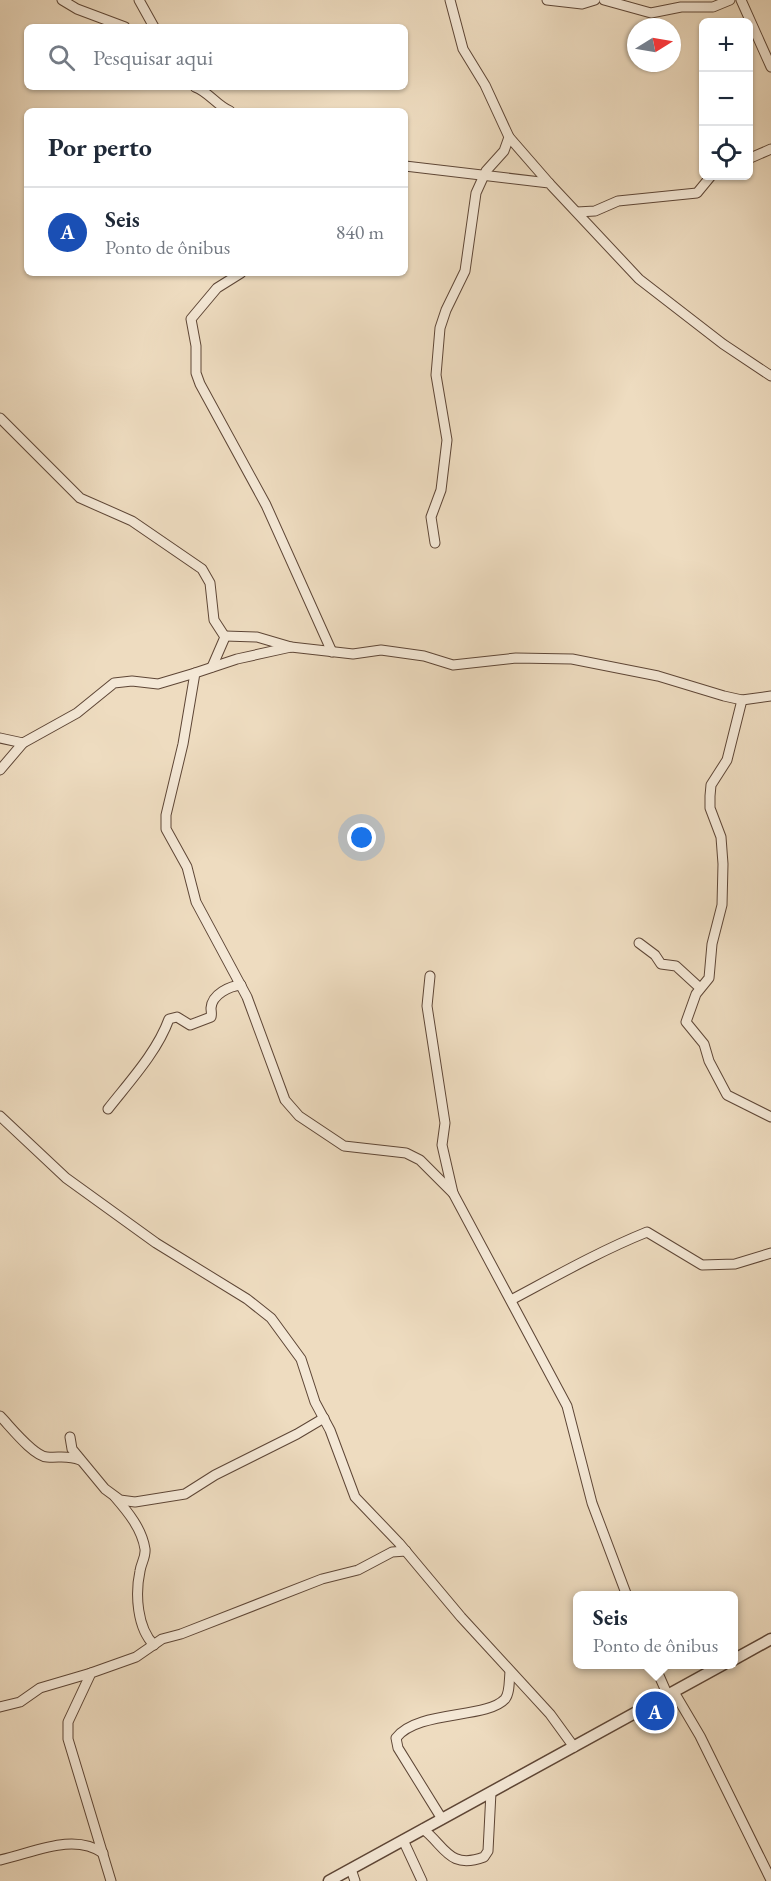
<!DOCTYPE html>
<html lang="pt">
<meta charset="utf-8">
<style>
:root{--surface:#fff;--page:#f6f6f7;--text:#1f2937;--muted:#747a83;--line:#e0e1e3;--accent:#d93025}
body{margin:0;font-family:"EB Garamond",serif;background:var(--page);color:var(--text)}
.controls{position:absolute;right:18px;top:18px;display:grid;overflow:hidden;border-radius:9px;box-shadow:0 2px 4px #0004}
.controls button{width:54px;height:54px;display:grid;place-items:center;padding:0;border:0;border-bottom:2px solid var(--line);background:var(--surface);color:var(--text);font:30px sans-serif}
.compass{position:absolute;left:627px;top:18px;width:54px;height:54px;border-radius:50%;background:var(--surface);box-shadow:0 2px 4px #0004;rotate:79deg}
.you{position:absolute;left:362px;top:838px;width:21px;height:21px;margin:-15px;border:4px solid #fff;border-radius:50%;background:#1a73e8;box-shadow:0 0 0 9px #1a73e833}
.badge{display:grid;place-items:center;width:39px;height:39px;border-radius:50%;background:var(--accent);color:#fff;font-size:20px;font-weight:700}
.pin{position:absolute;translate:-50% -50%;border:3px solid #fff;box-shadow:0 2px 6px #0006}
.popup{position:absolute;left:573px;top:1591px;width:165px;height:78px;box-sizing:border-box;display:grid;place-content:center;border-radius:9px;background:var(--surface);filter:drop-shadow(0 2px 4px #0005);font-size:20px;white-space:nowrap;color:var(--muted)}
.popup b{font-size:22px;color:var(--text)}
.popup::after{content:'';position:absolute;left:50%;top:100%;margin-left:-12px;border:12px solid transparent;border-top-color:var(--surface)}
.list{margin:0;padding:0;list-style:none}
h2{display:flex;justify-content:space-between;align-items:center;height:78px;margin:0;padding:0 24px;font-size:26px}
h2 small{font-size:20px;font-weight:400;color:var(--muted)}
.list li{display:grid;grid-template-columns:39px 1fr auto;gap:18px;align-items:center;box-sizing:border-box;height:90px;padding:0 24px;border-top:2px solid var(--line)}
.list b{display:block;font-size:22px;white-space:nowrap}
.list p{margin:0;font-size:20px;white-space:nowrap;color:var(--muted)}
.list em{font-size:20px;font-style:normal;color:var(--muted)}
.icon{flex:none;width:33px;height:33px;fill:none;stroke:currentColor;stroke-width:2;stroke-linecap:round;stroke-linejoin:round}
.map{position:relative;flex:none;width:771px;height:1881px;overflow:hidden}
.search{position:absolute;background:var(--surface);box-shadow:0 2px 4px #0004;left:24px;top:24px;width:384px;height:66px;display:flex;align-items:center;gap:15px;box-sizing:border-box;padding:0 21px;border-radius:9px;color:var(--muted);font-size:22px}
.panel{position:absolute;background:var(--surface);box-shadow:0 2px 4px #0004;left:24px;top:108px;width:384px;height:168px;border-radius:9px}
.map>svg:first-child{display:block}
</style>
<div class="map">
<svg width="771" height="1881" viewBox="0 0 771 1881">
<rect width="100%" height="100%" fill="#eedcc0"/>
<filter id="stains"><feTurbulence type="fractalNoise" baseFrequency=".00333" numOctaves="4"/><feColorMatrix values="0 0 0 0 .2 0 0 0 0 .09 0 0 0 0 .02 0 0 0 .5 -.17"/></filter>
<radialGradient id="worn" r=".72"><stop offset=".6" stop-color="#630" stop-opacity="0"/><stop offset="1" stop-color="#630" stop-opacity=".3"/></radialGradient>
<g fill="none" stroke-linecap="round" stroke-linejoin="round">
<defs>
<g id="minor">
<path d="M62,0l15,9 48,18"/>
<path d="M139,0l15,27"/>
<path d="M450,0l13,49 22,36 24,52 40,46"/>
<path d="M547,0l35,4 13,-4"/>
<path d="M604,0l47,13 30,-6h32l17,-7"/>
<path d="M741,0l30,67"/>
<path d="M195,87c14,5 21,18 35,24"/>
<path d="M748,159l23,-10"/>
<path d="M405,166l144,17 90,96 84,65 48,32"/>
<path d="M577,212l18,-1 23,-10 79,-8 14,-17"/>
<path d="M241,273l-24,15 -26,31 5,27v27l4,11 66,121 66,147"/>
<path d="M0,418l80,80 52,23 70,48 8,14 4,37 11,17 -13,30"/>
<path d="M435,543l-4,-26 10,-27 6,-50 -11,-65 4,-47 6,-18 19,-39 11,-78 10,-22 18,-20 5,-14"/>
<path d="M225,636l32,1 34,10"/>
<path d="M742,700l-15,60 -16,25 -1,11v12l11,29 2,27 -1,41 -10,39 -3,34 -13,16 -10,28 18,22 5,17 18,34 44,22"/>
<path d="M0,738l23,5"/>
<path d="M0,770l23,-27 54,-30 37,-30 18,-2 26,3 37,-11"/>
<path d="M639,943l16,12 6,9 15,2 24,22"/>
<path d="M430,976l-3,30 18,117 -3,22 11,48"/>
<path d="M108,1109c22,-28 49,-57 61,-90l8,-2 13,8 21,-8c1,-3 0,-6 0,-9 1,-14 19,-22 30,-23"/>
<path d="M0,1116l66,62 90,65 91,56 24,19 30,41 14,43 15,28 25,67 44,46 62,74 89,97 24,33"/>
<path d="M511,1300c45,-24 89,-49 136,-68l55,33 33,-1 36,-11"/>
<path d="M0,1416c10,10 33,40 47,41 12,1 21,-2 33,3"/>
<path d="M70,1437l2,12 33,40 15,11 15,2 50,-8 30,-19 82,-41 27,-16"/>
<path d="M115,1497c13,15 27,32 30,52 1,8 -4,14 -5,22 -5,23 -3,57 14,74"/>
<path d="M627,1596l-35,-93 -25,-97 -114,-213 -33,-33 -14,-7 -62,-7 -45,-30 -14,-16 -38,-103 -51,-95 -9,-35 -21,-38v-14l17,-71 12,-71 42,-14 54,-12 62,7 28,-4 43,6 29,9 63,-7 56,1 86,17 66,20 18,4 29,-4"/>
<path d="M654,1664l14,32"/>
<path d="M674,1692l26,44 71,144"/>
<path d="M0,1707l20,-5 20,-14 51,-15"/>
<path d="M442,1819l-44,-71 -2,-10c21,-28 91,-19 109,-39 5,-6 4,-19 5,-27"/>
<path d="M423,1829c22,17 26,41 61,28l4,-6 3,-59"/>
<path d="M403,1840l19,41"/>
<path d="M0,1860c33,-7 73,-28 103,-7"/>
<path d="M351,1869l4,12"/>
<path d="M111,1881l-43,-142v-17l23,-49 45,-16 26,-18 19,-5 141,-55 36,-9 34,-18 14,-1"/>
</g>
<g id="tertiary">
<path d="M733,1660l38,-21"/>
<path d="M329,1881l395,-217"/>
</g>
</defs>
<use href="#minor" stroke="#5e4636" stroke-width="11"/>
<use href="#tertiary" stroke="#5e4636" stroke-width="13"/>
<use href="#minor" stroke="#f4e8d6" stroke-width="9"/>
<use href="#tertiary" stroke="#f4e8d6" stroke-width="10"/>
</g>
<rect width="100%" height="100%" filter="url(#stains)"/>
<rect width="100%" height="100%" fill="url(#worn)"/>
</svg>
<div class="controls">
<button>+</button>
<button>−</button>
<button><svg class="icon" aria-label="locate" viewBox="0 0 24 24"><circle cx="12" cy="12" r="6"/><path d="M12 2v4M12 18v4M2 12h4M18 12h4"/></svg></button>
</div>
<svg class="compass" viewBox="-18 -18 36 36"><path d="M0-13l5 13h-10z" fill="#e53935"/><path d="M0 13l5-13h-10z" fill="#747a83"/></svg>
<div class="you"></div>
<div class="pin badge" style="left:655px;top:1711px;background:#1a4fb4">A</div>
<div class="popup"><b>Seis</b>Ponto de ônibus</div>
<div class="search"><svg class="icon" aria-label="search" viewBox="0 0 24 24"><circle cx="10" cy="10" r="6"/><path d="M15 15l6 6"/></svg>Pesquisar aqui</div>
<section class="panel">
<h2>Por perto<small></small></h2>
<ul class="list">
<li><span class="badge" style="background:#1a4fb4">A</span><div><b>Seis</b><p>Ponto de ônibus</p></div><em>840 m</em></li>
</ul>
</section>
</div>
